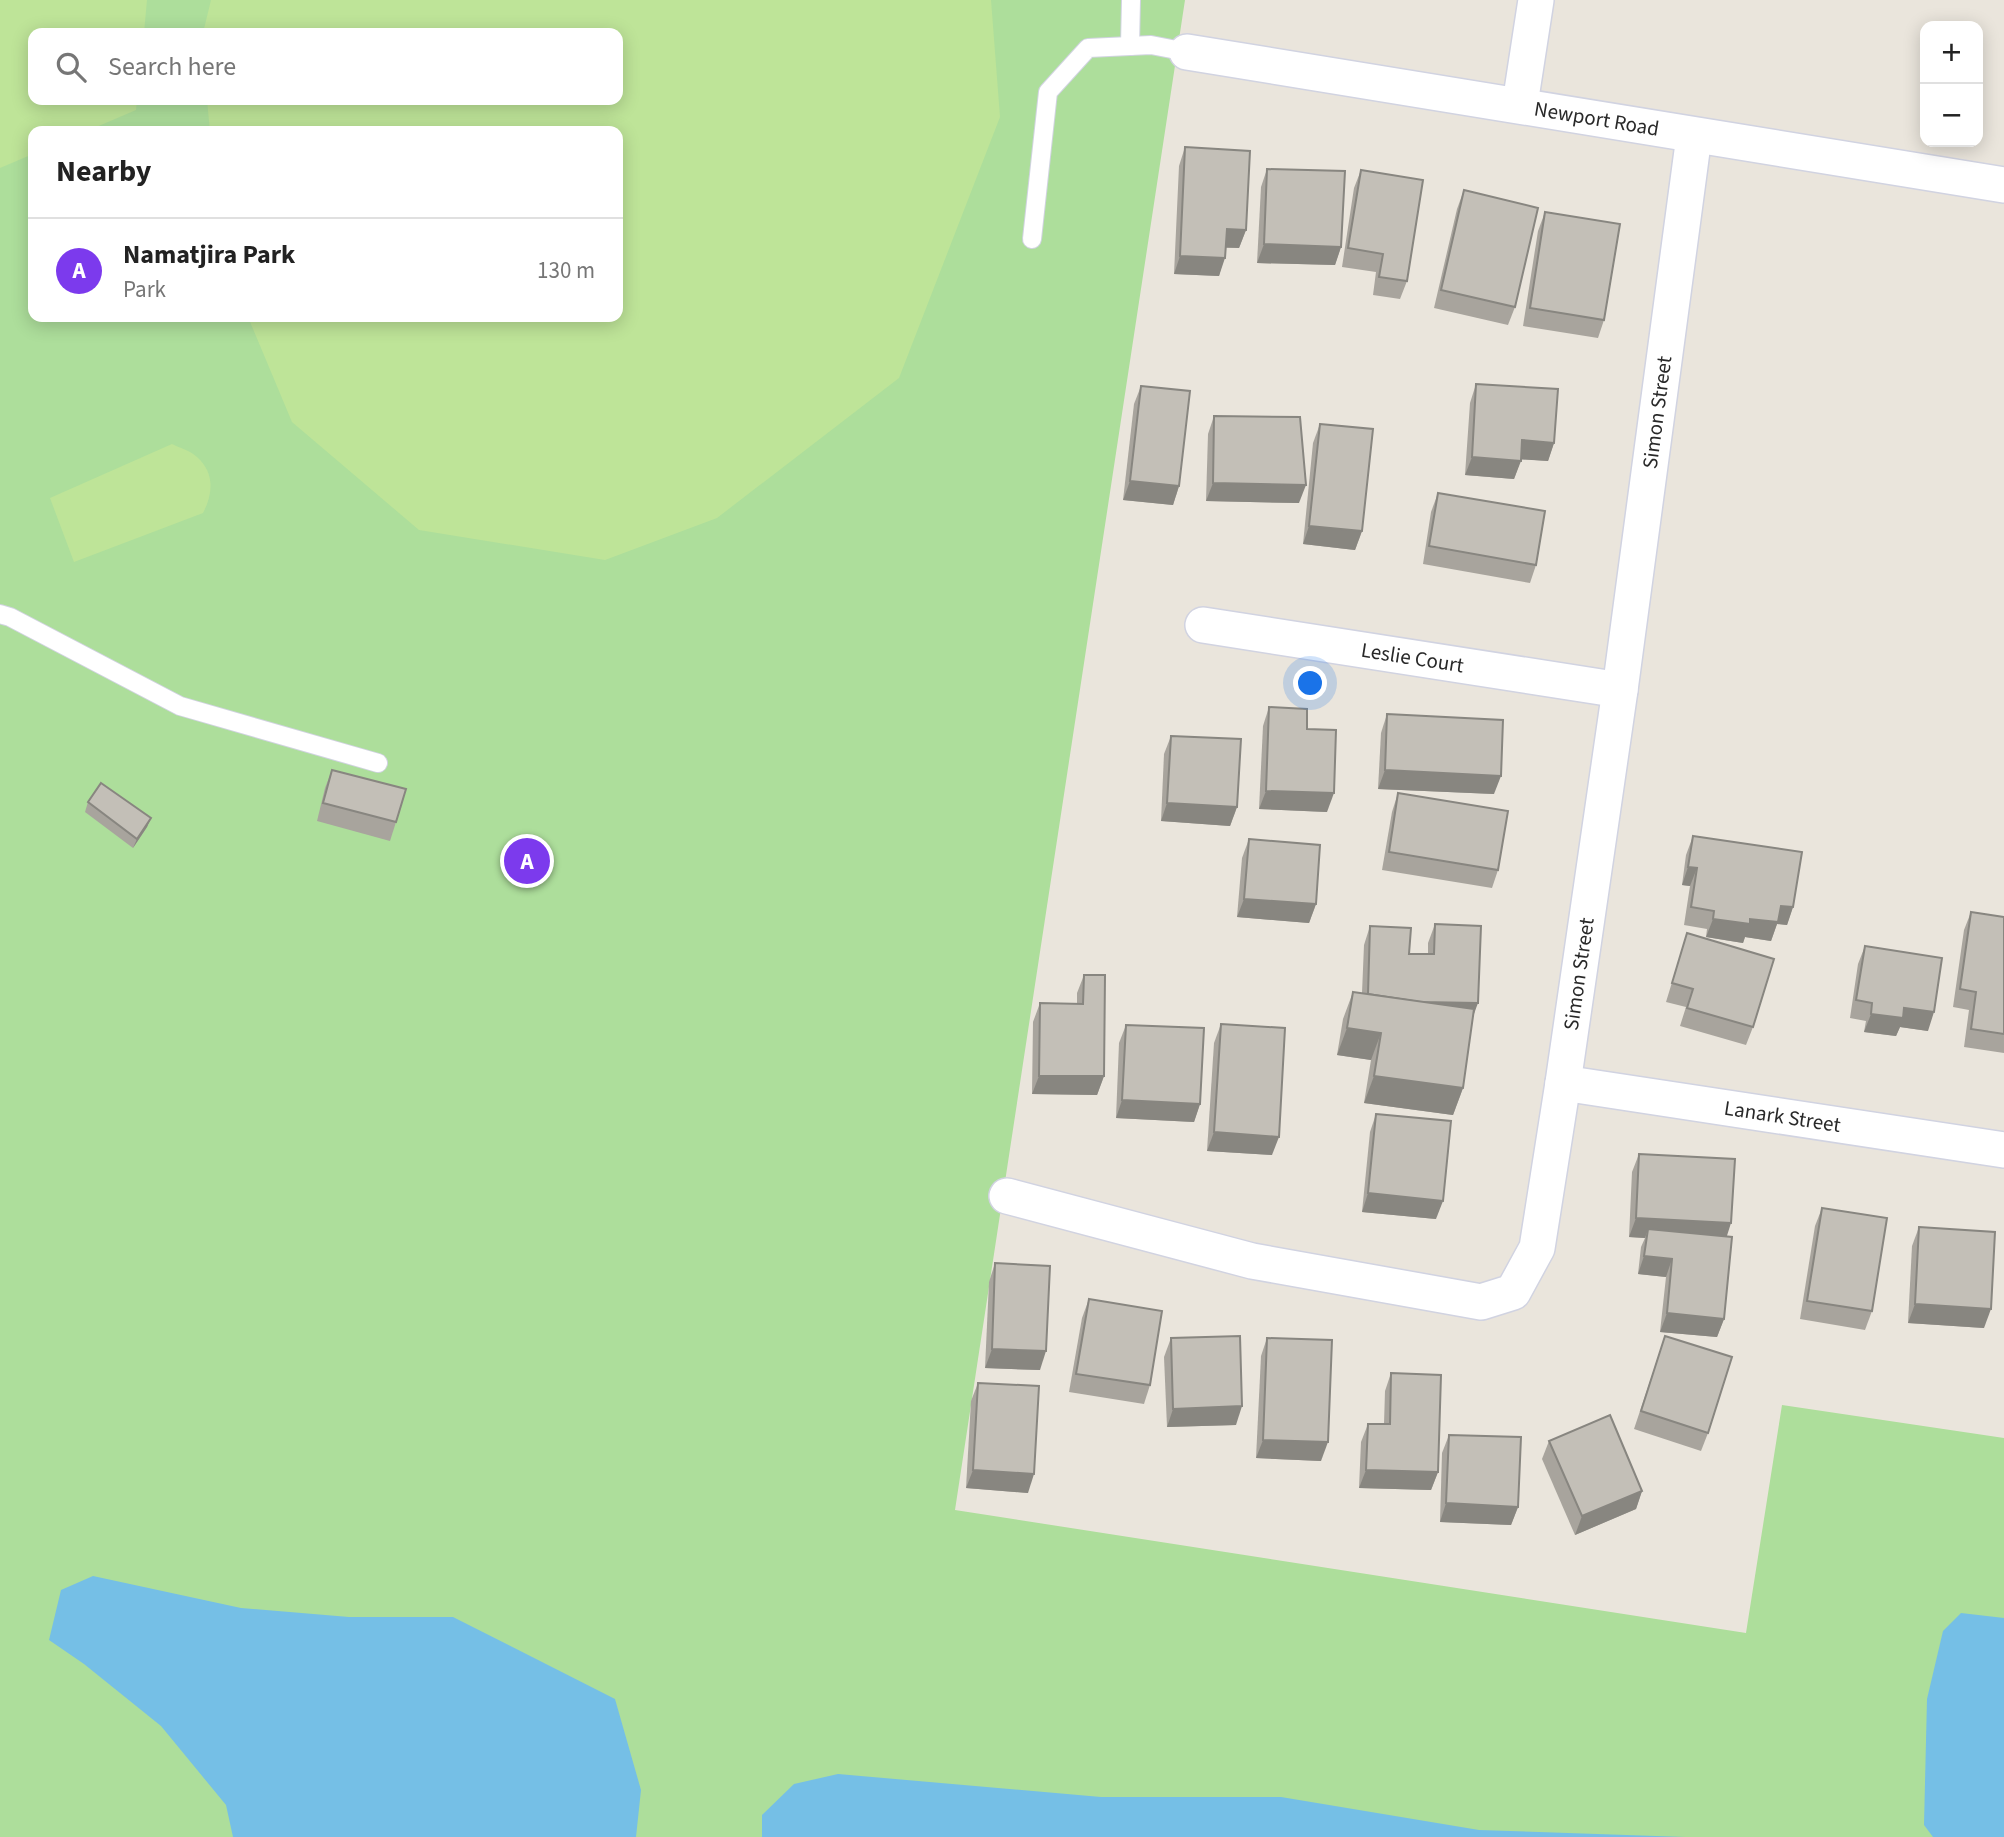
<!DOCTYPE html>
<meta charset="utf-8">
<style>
:root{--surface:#fff;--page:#f6f6f6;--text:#222;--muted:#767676;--line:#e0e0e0;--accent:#7c3aed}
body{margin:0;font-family:"Source Sans 3",sans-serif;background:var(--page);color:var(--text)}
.controls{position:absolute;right:21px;top:21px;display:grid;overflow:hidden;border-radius:14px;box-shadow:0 4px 18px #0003}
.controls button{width:63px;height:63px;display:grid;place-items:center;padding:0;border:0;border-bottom:2px solid var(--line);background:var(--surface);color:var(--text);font:35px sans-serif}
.you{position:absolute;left:1311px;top:684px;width:24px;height:24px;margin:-18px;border:5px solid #fff;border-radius:50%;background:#1a73e8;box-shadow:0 0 0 10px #1a73e833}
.badge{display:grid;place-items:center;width:46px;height:46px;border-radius:50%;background:var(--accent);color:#fff;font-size:23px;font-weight:700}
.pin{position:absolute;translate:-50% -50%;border:4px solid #fff;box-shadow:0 2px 7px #0006}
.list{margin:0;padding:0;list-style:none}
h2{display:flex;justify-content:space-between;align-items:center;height:91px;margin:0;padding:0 28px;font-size:30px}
h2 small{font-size:23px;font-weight:400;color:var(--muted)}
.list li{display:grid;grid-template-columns:46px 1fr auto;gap:21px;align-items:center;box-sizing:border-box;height:105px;padding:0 28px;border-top:2px solid var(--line)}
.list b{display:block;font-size:26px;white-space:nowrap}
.list p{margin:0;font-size:23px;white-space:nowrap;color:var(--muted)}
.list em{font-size:23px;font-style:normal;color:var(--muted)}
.icon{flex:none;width:38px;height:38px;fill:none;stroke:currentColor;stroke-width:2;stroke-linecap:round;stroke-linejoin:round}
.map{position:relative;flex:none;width:2004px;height:1837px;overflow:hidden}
.search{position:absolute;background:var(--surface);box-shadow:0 4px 18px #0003;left:28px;top:28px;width:595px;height:77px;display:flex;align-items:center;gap:18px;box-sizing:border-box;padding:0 24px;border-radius:14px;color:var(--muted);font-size:26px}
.panel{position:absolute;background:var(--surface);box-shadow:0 4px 18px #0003;left:28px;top:126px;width:595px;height:196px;border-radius:14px}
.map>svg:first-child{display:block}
</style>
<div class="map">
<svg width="2004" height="1837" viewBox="0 0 2004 1837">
<rect width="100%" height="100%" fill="#eae5dc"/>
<path fill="#adde9b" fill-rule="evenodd" d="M0,0h1185l-230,1510 791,123 36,-228 222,33v399h-2004zM33,33h585v67h-585zM33,131h585v186h-585z"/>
<g fill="#bee498">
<path d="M0,0h147l-3,33h-111v67h104l-1,10 -49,21h-54v23l-33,14z"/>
<path d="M211,0h780l9,117 -101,261 -182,140 -112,42 -186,-30 -127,-108 -44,-105h370v-186h-408l-3,-31h411v-67h-415z"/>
<path d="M172,444c8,4 19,7 25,13 18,16 16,37 6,56l-129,49 -24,-64z"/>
</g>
<g fill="#75bfe6">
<path d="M93,1576l148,32 108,9h104l162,82 26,91 -5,47h-403l-7,-32 -65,-79 -77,-62 -35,-24 12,-50z"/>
<path d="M1961,1613l43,5v219h-71l-9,-12 3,-126 16,-68z"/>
<path d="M838,1774l263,23h180l198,33 206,7h-923v-22l32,-31z"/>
</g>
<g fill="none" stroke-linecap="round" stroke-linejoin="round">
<defs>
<g id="lane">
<path d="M1130,46l1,-46"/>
<path d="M1032,239l16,-147 40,-44 63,-3 36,7"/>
<path d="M0,614l10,3 170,89 198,57"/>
</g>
<g id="street">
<path id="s1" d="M1187,52c273,43 545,90 817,133"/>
<path d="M1520,104l16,-104"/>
<path id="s2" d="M1203,625l417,65"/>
<path id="s3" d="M1563,1083l441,67"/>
<path id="s4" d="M1007,1196l245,65 229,41 32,-10 24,-44 26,-165 57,-393 74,-554"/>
</g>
</defs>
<use href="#lane" stroke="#d1d3e1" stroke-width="20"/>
<use href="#street" stroke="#d1d3e1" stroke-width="38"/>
<use href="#lane" stroke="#fff" stroke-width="18"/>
<use href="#street" stroke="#fff" stroke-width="35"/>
</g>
<g fill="#a8a49d">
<path d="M1185,147l61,83 -7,18h-13l-7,28 -45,-2 5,-108z"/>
<path d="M1267,169l74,78 -6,18 -78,-2 4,-76z"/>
<path d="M1361,170l46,111 -7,18 -27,-4 3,-23 -34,-5 12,-79z"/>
<path d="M1464,190l51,117 -7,18 -74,-17 23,-99z"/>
<path d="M1545,212l59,108 -6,18 -75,-12 15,-95z"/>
<path d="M1476,384l78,59 -6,18 -27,-2 -7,20 -49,-4 5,-72z"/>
<path d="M1141,386l38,100 -6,19 -50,-5 11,-96z"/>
<path d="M1214,416l85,87 -93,-2 2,-67z"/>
<path d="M1320,424l42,107 -7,19 -52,-6 10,-101z"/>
<path d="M1438,493l98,72 -6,18 -107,-19 8,-52z"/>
<path d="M1269,707l38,22 20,83 -68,-3 4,-83z"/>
<path d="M1387,714l107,80 -116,-5 3,-56z"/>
<path d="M1171,736l66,71 -7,19 -69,-5 3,-67z"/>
<path d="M332,770l64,52 -6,19 -73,-20 8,-33z"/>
<path d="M1398,793l100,77 -6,18 -110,-18 10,-58z"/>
<path d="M88,802l63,16 -4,9 -14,21 -48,-36z"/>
<path d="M1693,836l100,71 -6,18 -10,-1 -6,17 -26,-4 -2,6 -37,-6 1,-8 -23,-4 6,-39 -8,-1 4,-30z"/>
<path d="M1249,839l67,65 -7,19 -72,-6 5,-59z"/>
<path d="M1971,912l33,5v136l-40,-6 5,-37 -16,-3 11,-77z"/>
<path d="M1435,924l37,96 -9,68 -10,27 -89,-12 7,-43 -34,-5 6,-36 10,-27 9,1 2,-48 6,-19 39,28h19v-11z"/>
<path d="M1687,933l66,94 -7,18 -66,-19 6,-19 -20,-5z"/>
<path d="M1865,946l63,85 -28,-4 -4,9 -32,-4 2,-11 -16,-3 8,-54z"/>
<path d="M1084,975l20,101 -7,19 -65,-1 1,-72 7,-19 37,1v-11z"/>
<path d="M1221,1024l51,131 -65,-4 7,-108z"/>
<path d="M1126,1025l74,79 -6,18 -78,-4 3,-75z"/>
<path d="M1376,1114l60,105 -74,-7 8,-80z"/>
<path d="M1639,1154l87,82 -2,83 -7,18 -57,-5 6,-55 -28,-3 3,-27 4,-9 -16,-1 3,-65z"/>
<path d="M1822,1208l50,103 -7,19 -65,-11 15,-93z"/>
<path d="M1919,1227l65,101 -76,-5 4,-77z"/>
<path d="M995,1263l45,107 -55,-2 4,-86z"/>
<path d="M1089,1299l61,86 -6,19 -75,-12 13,-74z"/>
<path d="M1665,1336l43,97 -7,18 -67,-22z"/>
<path d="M1171,1338l65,87 -69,2 -3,-70z"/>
<path d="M1267,1338l54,123 -65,-3 5,-102z"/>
<path d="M1391,1373l47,99 -7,18 -72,-2 2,-46 7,-18h16l1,-33z"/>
<path d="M978,1383l50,110 -62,-5 5,-87z"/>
<path d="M1449,1435l69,72 -7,18 -71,-3 2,-69z"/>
<path d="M1549,1441l93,50 -6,18 -61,26 -33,-76z"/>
</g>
<g fill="#888680">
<path d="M1227,229l19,1 -7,18 -19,-1z"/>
<path d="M1264,244l77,3 -6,18 -78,-2z"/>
<path d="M1180,256l45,2 -6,18 -45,-2z"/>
<path d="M1522,440l32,3 -6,18 -33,-2z"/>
<path d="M1472,457l49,4 -7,18 -49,-4z"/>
<path d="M1130,481l49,5 -6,19 -50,-5z"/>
<path d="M1213,483l93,2 -7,18 -93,-2z"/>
<path d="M1309,526l53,5 -7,19 -52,-6z"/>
<path d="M1385,770l116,6 -7,18 -116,-5z"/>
<path d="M1266,791l68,2 -7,19 -68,-3z"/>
<path d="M1167,803l70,4 -7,19 -69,-5z"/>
<path d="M151,818l-4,9 -14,21 4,-9z"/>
<path d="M1688,867l9,1 -7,18 -8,-1z"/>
<path d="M1244,899l72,5 -7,19 -72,-6z"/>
<path d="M1781,906l12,1 -6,18 -10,-1 -6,17 -26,-4 -2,6 -37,-6 7,-18h37z"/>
<path d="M1368,1000l110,3 -7,19z"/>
<path d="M1904,1008l30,4 -6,19 -28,-4 -4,9 -32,-4 7,-18z"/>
<path d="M1347,1028l34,5 -10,27 -34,-5z"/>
<path d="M1039,1076h65l-7,19 -65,-1z"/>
<path d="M1374,1076l89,12 -10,27 -89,-12z"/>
<path d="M1122,1100l78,4 -6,18 -78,-4z"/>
<path d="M1214,1132l65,5 -7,18 -65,-4z"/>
<path d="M1368,1193l75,8 -7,18 -74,-7z"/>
<path d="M1636,1218l95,5 -6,19 -77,-13 -3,9 -16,-1z"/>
<path d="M1644,1256l28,3 -6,18 -28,-3z"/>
<path d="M1915,1304l76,5 -7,19 -76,-5z"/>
<path d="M1667,1313l57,6 -7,18 -57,-5z"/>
<path d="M992,1349l54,2 -6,19 -55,-2z"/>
<path d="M1242,1406l-6,19 -69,2 6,-18z"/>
<path d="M1263,1440l65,2 -7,19 -65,-3z"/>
<path d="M973,1470l61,4 -6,19 -62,-5z"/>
<path d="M1366,1470l72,2 -7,18 -72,-2z"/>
<path d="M1642,1491l-6,18 -61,26 7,-19z"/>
<path d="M1446,1503l72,4 -7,18 -71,-3z"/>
</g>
<g fill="#c3bfb7" stroke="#888680" stroke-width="2">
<path d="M1185,147l65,4 -4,79 -19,-1 -2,29 -45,-2z"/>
<path d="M1267,169l78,2 -4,76 -77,-3z"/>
<path d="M1361,170l62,10 -16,101 -28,-4 4,-23 -35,-6z"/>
<path d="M1464,190l74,18 -23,99 -74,-17z"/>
<path d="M1545,212l75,12 -16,96 -74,-12z"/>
<path d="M1476,384l82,5 -4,54 -32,-3 -1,21 -49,-4z"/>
<path d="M1141,386l49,5 -11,95 -49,-5z"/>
<path d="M1214,416l86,1 6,68 -93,-2z"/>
<path d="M1320,424l53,5 -11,102 -53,-5z"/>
<path d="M1438,493l107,18 -9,54 -107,-19z"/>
<path d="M1269,707l38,2v20l29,1 -2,63 -68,-2z"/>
<path d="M1387,714l116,6 -2,56 -116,-6z"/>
<path d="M1171,736l70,3 -4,68 -70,-4z"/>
<path d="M332,770l74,19 -10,33 -73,-19z"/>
<path d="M101,783l50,35 -14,21 -49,-37z"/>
<path d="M1398,793l110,18 -10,59 -109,-18z"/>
<path d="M1693,836l109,16 -9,55 -12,-1 -3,16 -28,-3v5l-37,-5 1,-8 -23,-4 6,-39 -9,-1z"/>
<path d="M1249,839l71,6 -4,59 -72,-5z"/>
<path d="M1971,912l33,5v117l-33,-5 5,-37 -16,-3z"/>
<path d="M1435,924l46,2 -3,77 -58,-1 -52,-8 2,-68 41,2 -2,26h25z"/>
<path d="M1687,933l87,26 -21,68 -66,-19 6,-19 -21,-6z"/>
<path d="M1865,946l77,12 -8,54 -30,-4 -1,10 -32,-4 1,-11 -16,-3z"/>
<path d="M1084,975h21l-1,101h-65l1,-73 43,1z"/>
<path d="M1353,992l121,17 -11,79 -89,-12 7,-43 -34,-5z"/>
<path d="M1221,1024l64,4 -6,109 -65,-5z"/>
<path d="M1126,1025l78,3 -4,76 -78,-4z"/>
<path d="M1376,1114l75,7 -8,80 -75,-8z"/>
<path d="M1639,1154l96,5 -4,64 -95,-5z"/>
<path d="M1822,1208l65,10 -15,93 -65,-10z"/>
<path d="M1919,1227l76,5 -4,77 -76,-5z"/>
<path d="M1648,1229l84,8 -8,82 -57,-6 5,-54 -28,-3z"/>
<path d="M995,1263l55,3 -4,85 -54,-2z"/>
<path d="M1089,1299l73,12 -12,74 -74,-11z"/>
<path d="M1240,1336l2,70 -69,3 -2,-71z"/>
<path d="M1665,1336l67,21 -24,76 -67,-22z"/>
<path d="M1267,1338l65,2 -4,102 -65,-2z"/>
<path d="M1391,1373l50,2 -3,97 -72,-2 2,-46h22z"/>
<path d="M978,1383l61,3 -5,88 -61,-4z"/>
<path d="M1610,1415l32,76 -60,25 -33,-75z"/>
<path d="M1449,1435l72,2 -3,70 -72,-4z"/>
</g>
<g text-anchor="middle" stroke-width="5" stroke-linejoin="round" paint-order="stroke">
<g font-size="21" fill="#292929" stroke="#fff">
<text dy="7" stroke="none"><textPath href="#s1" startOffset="415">Newport Road</textPath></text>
<text dy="7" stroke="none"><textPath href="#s4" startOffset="1414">Simon Street</textPath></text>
<text dy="7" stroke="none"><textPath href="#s2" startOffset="212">Leslie Court</textPath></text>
<text dy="7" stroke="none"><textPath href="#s4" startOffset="847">Simon Street</textPath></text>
<text dy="7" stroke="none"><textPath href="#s3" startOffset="222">Lanark Street</textPath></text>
</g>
</g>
</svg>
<div class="controls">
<button>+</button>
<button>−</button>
</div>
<div class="you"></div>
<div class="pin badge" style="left:527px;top:861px">A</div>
<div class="search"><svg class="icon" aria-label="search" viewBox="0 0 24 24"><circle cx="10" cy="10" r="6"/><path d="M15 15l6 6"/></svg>Search here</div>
<section class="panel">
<h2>Nearby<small></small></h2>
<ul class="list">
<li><span class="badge">A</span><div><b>Namatjira Park</b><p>Park</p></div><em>130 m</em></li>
</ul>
</section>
</div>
